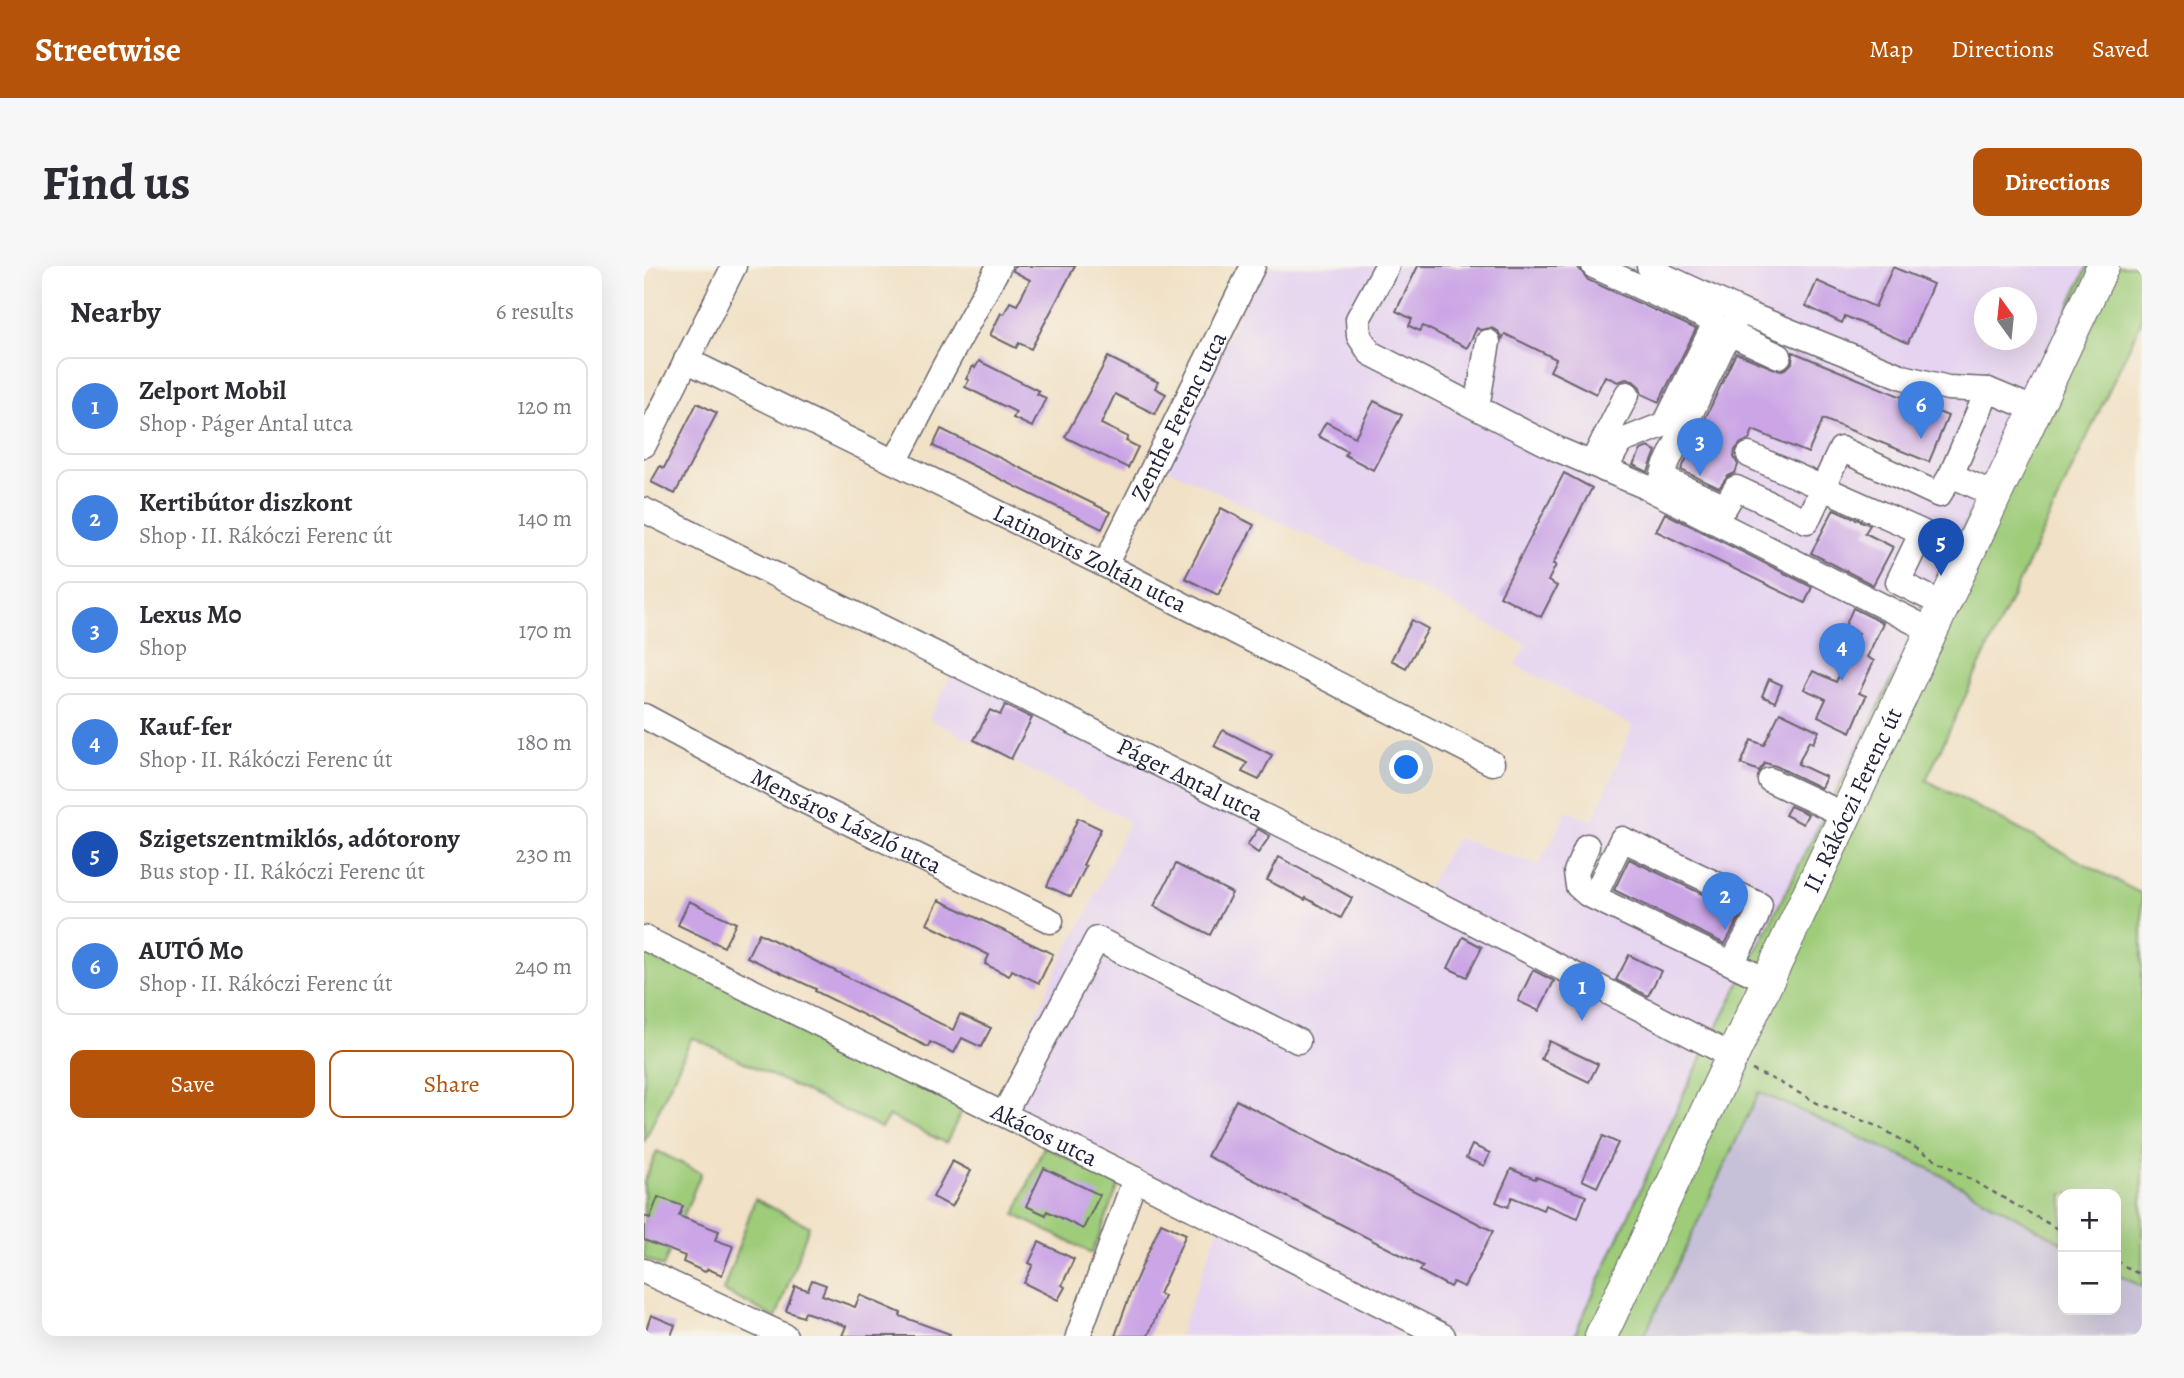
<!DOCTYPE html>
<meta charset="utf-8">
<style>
:root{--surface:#fff;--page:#f7f7f7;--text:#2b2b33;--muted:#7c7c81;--line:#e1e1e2;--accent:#b45309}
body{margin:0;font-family:Alegreya,serif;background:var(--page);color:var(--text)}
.controls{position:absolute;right:21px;bottom:21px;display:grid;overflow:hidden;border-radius:14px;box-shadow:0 7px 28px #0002}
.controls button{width:63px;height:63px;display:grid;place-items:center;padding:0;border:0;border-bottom:2px solid var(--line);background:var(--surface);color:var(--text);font:35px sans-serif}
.compass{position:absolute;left:1330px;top:21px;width:63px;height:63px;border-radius:50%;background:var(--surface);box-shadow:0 7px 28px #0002;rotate:345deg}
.you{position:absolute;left:763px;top:502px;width:24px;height:24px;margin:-18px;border:5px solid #fff;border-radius:50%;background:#1a73e8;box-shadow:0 0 0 10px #1a73e833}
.badge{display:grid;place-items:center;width:46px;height:46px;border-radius:50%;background:var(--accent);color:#fff;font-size:23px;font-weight:700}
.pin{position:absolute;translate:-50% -58px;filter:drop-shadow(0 2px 4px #0008)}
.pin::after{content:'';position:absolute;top:37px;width:24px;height:21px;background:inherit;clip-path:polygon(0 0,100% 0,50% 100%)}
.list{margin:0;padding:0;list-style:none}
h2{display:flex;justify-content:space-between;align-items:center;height:91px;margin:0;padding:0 28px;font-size:30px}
h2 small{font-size:23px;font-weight:400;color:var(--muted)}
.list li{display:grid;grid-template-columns:46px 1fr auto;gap:21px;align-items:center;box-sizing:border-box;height:98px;margin:0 14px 14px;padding:0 14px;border:2px solid var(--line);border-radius:14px}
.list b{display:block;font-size:26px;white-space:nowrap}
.list p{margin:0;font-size:23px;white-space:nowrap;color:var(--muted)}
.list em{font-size:23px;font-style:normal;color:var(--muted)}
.actions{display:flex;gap:14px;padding:21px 28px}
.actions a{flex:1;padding:16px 0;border:2px solid var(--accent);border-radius:14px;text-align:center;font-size:24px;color:var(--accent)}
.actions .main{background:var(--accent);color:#fff}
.map{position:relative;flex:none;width:1498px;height:1070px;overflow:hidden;border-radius:14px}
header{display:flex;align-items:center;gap:42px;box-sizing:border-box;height:98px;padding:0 35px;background:var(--accent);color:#fff}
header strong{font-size:33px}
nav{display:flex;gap:38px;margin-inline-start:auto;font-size:24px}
.intro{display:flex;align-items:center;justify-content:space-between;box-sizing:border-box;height:168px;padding:0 42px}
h1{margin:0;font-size:49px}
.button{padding:18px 32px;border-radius:14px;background:var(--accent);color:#fff;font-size:24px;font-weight:700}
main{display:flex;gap:42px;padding:0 42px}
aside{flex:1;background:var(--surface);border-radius:14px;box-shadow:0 7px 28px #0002}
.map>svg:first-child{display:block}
</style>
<header>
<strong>Streetwise</strong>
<nav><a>Map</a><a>Directions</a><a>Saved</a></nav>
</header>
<div class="intro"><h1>Find us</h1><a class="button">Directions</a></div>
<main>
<aside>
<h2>Nearby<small>6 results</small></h2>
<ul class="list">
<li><span class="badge" style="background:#3f7fe0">1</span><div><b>Zelport Mobil</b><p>Shop · Páger Antal utca</p></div><em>120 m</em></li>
<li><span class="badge" style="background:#3f7fe0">2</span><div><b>Kertibútor diszkont</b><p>Shop · II. Rákóczi Ferenc út</p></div><em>140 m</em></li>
<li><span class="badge" style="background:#3f7fe0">3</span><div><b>Lexus M0</b><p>Shop</p></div><em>170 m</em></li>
<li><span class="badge" style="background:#3f7fe0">4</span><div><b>Kauf-fer</b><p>Shop · II. Rákóczi Ferenc út</p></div><em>180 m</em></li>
<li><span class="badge" style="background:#1a4fb4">5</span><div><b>Szigetszentmiklós, adótorony</b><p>Bus stop · II. Rákóczi Ferenc út</p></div><em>230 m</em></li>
<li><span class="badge" style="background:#3f7fe0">6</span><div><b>AUTÓ M0</b><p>Shop · II. Rákóczi Ferenc út</p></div><em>240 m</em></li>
</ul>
<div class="actions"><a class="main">Save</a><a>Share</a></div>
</aside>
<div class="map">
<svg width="1498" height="1070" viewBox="0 0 1498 1070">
<rect width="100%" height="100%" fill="#f7f3e8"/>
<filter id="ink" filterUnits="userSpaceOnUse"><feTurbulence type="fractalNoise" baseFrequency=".0143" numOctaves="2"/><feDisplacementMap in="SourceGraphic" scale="14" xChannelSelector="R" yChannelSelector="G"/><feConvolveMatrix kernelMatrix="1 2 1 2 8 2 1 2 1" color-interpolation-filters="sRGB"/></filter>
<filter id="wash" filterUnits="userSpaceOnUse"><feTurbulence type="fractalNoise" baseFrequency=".00686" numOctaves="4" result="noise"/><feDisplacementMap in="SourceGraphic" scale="28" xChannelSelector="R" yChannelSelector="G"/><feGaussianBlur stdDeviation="1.57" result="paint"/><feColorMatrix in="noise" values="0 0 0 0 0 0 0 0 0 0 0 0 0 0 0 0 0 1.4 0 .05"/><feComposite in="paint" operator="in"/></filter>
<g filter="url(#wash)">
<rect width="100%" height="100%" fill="#f1e1c6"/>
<path fill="#e5d3f1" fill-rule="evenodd" d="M618,0h826l-218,459 -185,366 -111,245h-395l36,-99 11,-23 -228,-118 71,-152 15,-24 45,-99 -200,-102 31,-63 464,237 32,-55 83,27 28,-54 26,10 40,-95 -118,-61 12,-20 -91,-49 -271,-129zM1340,32h42v42h-42z"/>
<path fill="#c7c0d9" d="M1114,825l170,77 135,75v67h53v-37l26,14v49h-498z"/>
<g fill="#9ecc79" stroke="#60775a" stroke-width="2">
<path d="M1444,0h54v54l-216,460 216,114v393l-26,-14v-79h-53v49l-135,-75 -169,-76 -115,244h-70l111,-245 185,-366z"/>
<path d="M0,681l320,160 -18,36 -57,-27 -8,12 -189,-91 -48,105z"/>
<path d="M400,880l75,39 -27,68 -77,-38z"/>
<path d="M13,885l44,22 -38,94 -19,-9v-76z"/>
<path d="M111,933l54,27 -33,92 -53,-27z"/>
</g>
<g id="blocks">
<g fill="#cba5e6">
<path d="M370,0h61l-44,83 -12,-6 -3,5 -26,-13 11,-22 3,1 6,-12 7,3 13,-25 -17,-9z"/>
<path d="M774,0h159l11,14 108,49 -37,73 -17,-8 -2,-7 -7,-6 -7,-2 -8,3 -13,-6 -9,18 -46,-23 6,-12 -51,-25 -3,5 -4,-8 -7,-3 -11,2 -3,-2 -10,20 -44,-22 -3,5 -11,-5 3,-7 -16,-8z"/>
<path d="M1249,1l40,17 -25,59 -63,-27 -3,7 -36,-17 11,-25 58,26z"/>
<path d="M1149,86l155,64 -19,46 -106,-43 -15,34 -55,-23 -4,10 -8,3 -6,7 -1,7 4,8 -3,8 -7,3 -9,12 -38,-18 55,-117 44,18 7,-3 5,-5z"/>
<path d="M464,91l50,25 -3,6 11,6 -11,20 -40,-20 -14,30 27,13 -2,4 12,6 -10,21 -63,-31z"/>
<path d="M335,95l60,30 -2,3 9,4 -14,29 -19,-9 3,-6 -51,-25 4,-7 -3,-1 7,-13 2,2z"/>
<path d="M730,135l28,14 -29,55 -28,-15 2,-4 -29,-15 8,-14 29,15z"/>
<path d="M53,137l20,10 -42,81 -24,-12 9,-16 4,2z"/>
<path d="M297,163l169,83 -8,17 -169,-83z"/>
<path d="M1004,181l8,4 -8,21 -15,-7 8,-15z"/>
<path d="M920,207l28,15 -39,76 3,1 -8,16 9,5 -16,31 -41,-21z"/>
<path d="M577,242l33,17 -36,70 -33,-17z"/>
<path d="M1190,243l36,16 -5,8 28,14 -20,38 -62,-32z"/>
<path d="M1021,247l147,74 -7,16 -149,-72z"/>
<path d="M1209,342l30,15 -16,34 7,4 -15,32 7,3 -15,36 -33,-16 8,-17 -22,-10 9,-18 23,11 23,-49 -14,-7z"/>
<path d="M768,354l16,9 -22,39 -15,-8z"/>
<path d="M1125,413l13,6 -7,17 -13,-6z"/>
<path d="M361,439l27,13 -21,41 -37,-19 16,-30 10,5z"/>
<path d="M1136,446l39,19 -6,12 -4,-2 -11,23 28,13 -5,11 -45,-22 -11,-3 -6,8 -18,-7 10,-24 13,5z"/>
<path d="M579,464l49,25 -13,25 -17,-8 5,-9 -33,-17z"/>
<path d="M1146,540l18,8 -5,10 -18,-9z"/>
<path d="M434,552l23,11 -18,36 3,1 -15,31 -24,-11z"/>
<path d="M614,563l12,7 -12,17 -11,-8z"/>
<path d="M635,591l73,41 -11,20 -35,-20 -1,2 -38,-20z"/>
<path d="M985,593l113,54 -17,31 -111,-54z"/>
<path d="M532,598l56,29 -22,42 -56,-29z"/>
<path d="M295,634l114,54 -14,29 -27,-13 -3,6 -24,-12 4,-9 -62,-31z"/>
<path d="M45,635l47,22 -12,24 -46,-22z"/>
<path d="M115,667l194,97 7,-16 31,14 -10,19 -19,-9 -8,15 -24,-11 -2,5 -113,-56 1,-2 -69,-32z"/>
<path d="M819,671l19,10 -15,30 -19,-9z"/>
<path d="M985,689l32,16 -13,25 -32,-16z"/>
<path d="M889,704l21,11 -15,30 -21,-10z"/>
<path d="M905,775l49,23 -9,18 -48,-23z"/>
<path d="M592,834l257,131 -29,56 -11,-5 -3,5 -30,-16 3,-5 -216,-110z"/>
<path d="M959,870l15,7 -21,44 -15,-7z"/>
<path d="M828,879l18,8 -6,13 -18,-8z"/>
<path d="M308,895l19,10 -19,36 -19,-10z"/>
<path d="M400,902l56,27 -17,34 -36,-18 -1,4 -20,-9z"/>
<path d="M867,903l24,10 1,-2 50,19 -8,22 -33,-13 -2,5 -31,-13 -4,10 -12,-5z"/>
<path d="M14,931l25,9 -4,10 40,15 -4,9 18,6 -11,29 -14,-6 -3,3 -22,-10 2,-6 -41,-16v-24l6,2z"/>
<path d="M517,957l25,11 -27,60 5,2 -7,18 -9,22h-33l19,-52z"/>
<path d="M395,976l35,17 -12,26 3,2 -7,13 -34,-17 9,-18 -4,-2z"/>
<path d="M168,1014l14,5 -4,10 33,12 5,-12 41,18 -1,3 50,18 -1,2h-107l4,-10 -41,-14 -2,5 -17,-6 9,-25 13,4z"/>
<path d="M7,1049l24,10 -4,11h-27z"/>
</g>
</g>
</g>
<g filter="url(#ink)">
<use href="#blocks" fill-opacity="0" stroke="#6a656c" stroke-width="2"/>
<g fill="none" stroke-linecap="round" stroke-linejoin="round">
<defs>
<g id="minor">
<path d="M743,0l-29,53 1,17 11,17 187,96 87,37 288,145"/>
<path d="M950,0l118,54 2,5 -49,99 -45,18 -15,28"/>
<path d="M1005,0l13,9 78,36"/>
<path d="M1085,67l11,-22 163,66 45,11 40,2 48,20"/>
<path d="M1135,90l-50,-23 -64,134 -3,11 63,29 11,-19 71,33 34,-72 98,46 12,-20 45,20"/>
<path id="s1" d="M42,94l419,205 387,198"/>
<path d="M833,141l11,-65"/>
<path d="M0,179l90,-179"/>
<path d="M1105,189l173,77 -24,50 46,23"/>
<path d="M951,191l32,-63"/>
<path d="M251,196l49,-95 55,-101"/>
<path d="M1307,209l37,-85"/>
<path id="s2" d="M0,244l695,343 393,203"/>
<path id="s3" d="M461,299l148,-299"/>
<path id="s4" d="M0,450l140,75 267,130"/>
<path d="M1126,514l75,35"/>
<path d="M943,580l-11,26 2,14 9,8 181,87"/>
<path d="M950,631l28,-58 138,66 -4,13 -24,45"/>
<path id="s5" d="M0,672l491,241 308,157"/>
<path d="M360,848l93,-175 201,102"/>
<path d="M0,1005l141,65"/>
<path d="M434,1070l57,-157"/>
</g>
<g id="major">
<path id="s6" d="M957,1070l502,-1070"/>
</g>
</defs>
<use href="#minor" stroke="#6a656c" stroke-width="27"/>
<use href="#major" stroke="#6a656c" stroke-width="34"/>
<g stroke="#6a656c" stroke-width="2.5" stroke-dasharray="5 5" stroke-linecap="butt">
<path d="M1108,804l27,12 40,22 60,23 184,105"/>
<path d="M1472,995l26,15"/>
</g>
<use href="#minor" stroke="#fff" stroke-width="24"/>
<use href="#major" stroke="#fff" stroke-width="32"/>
</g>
</g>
<g text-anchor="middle" stroke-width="7" stroke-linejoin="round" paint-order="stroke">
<g font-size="24" fill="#22223b" stroke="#f7f3e8">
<text dy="8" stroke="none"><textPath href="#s3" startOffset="166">Zenthe Ferenc utca</textPath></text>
<text dy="8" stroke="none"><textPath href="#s1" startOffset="450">Latinovits Zoltán utca</textPath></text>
<text dy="8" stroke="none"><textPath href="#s2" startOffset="609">Páger Antal utca</textPath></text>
<text dy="8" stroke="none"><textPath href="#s6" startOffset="592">II. Rákóczi Ferenc út</textPath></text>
<text dy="8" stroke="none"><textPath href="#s4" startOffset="228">Mensáros László utca</textPath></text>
<text dy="8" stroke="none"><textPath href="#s5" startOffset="446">Akácos utca</textPath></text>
</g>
</g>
</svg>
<div class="controls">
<button>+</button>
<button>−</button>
</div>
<svg class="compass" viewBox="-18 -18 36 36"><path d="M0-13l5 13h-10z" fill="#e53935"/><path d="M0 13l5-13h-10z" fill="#7c7c81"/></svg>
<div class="you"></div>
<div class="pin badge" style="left:938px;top:755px;background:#3f7fe0">1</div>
<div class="pin badge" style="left:1081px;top:664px;background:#3f7fe0">2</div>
<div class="pin badge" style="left:1056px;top:210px;background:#3f7fe0">3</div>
<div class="pin badge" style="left:1198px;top:415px;background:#3f7fe0">4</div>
<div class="pin badge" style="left:1297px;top:310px;background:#1a4fb4">5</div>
<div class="pin badge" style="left:1277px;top:173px;background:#3f7fe0">6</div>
</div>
</main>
